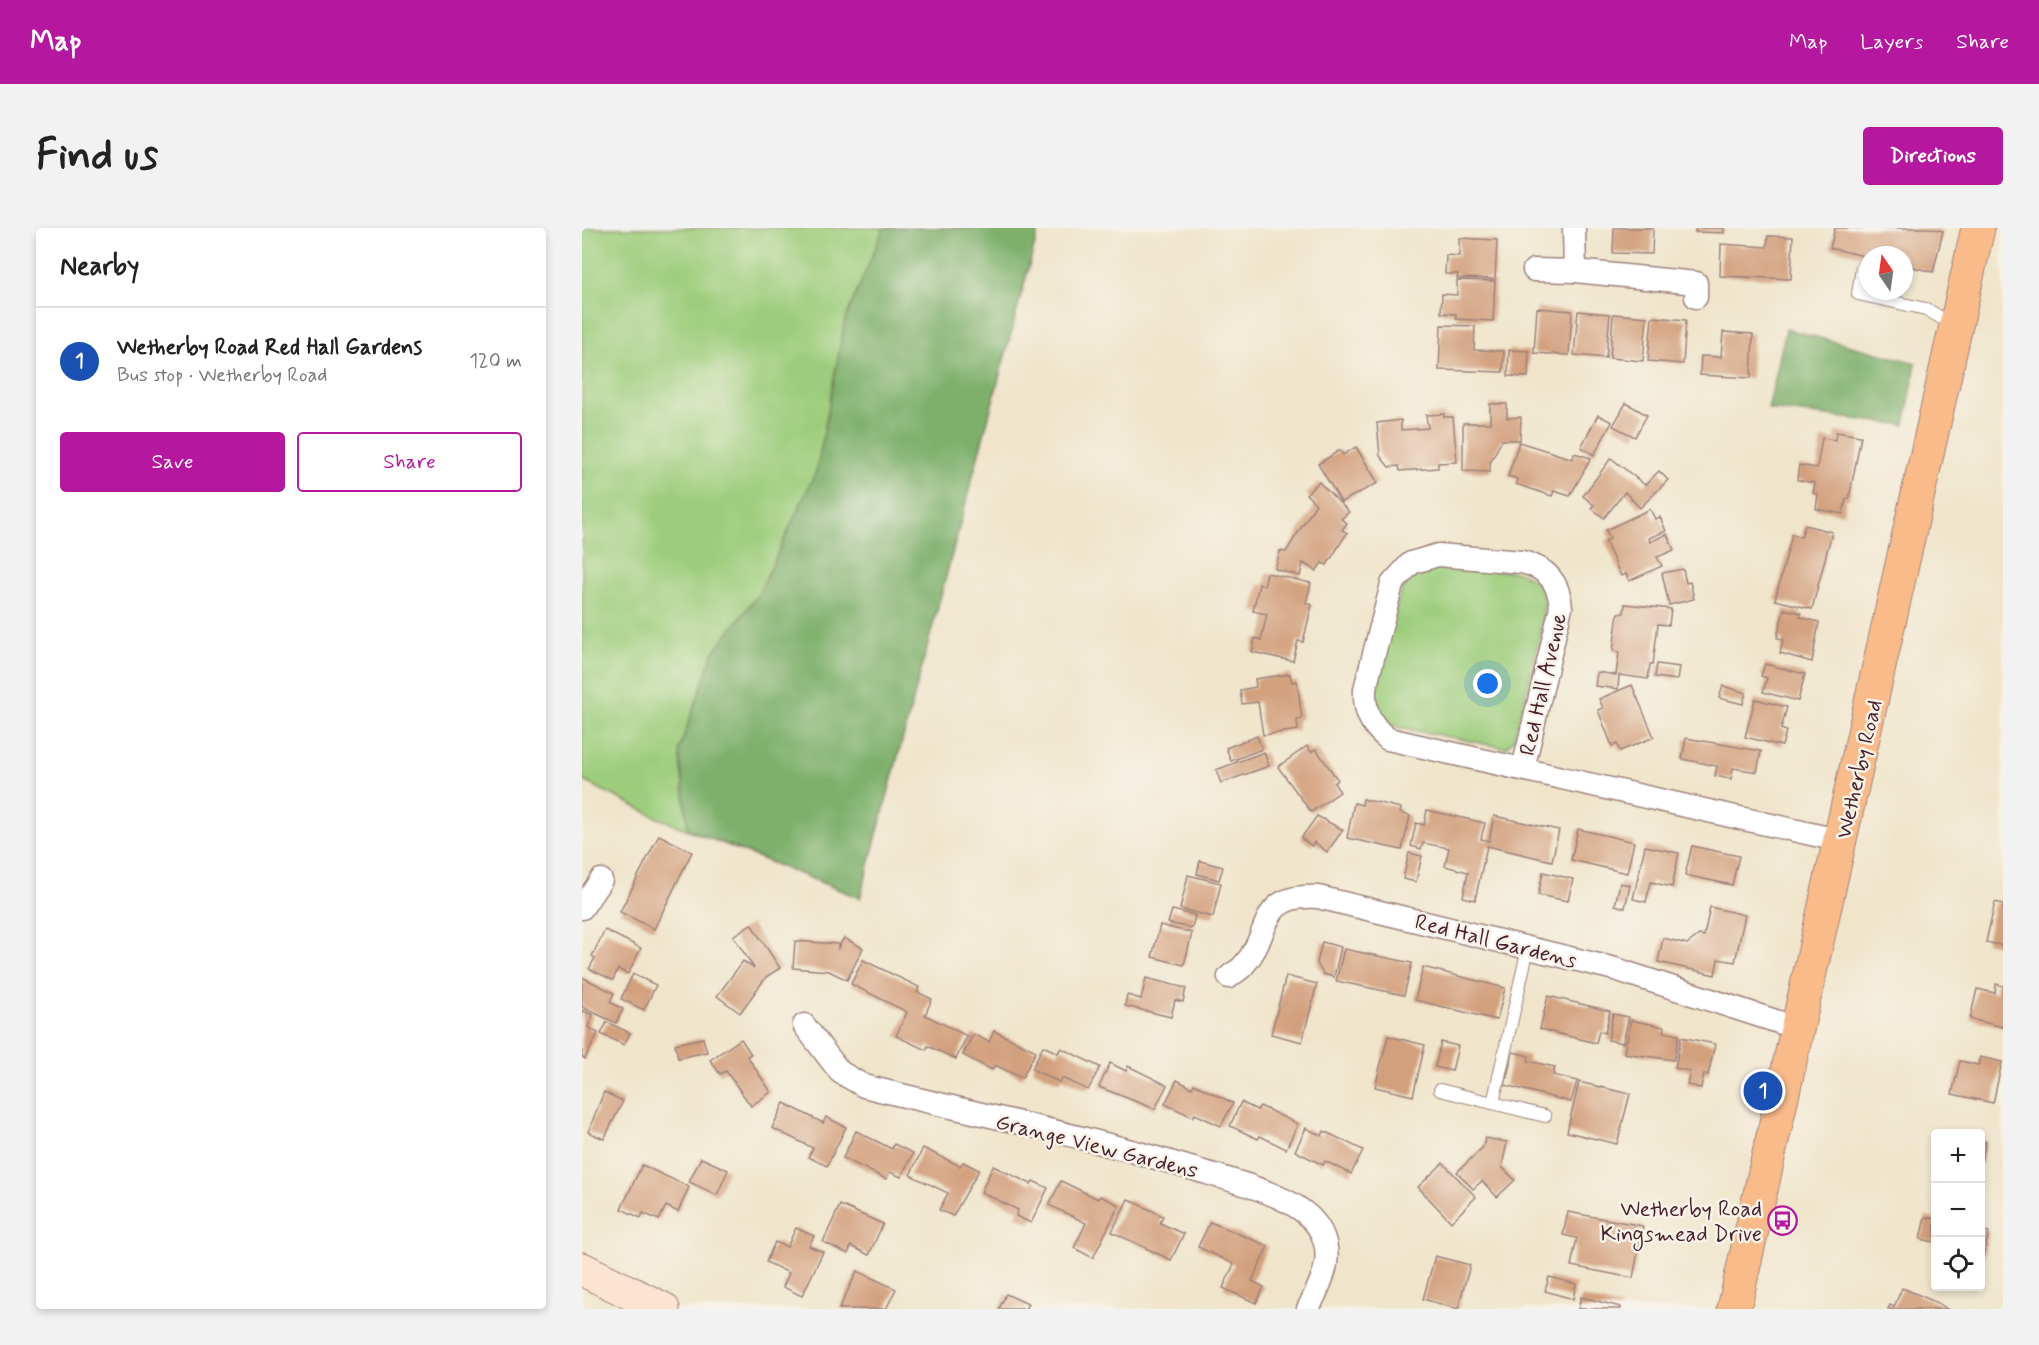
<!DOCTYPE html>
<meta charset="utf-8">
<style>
:root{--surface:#fff;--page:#f2f2f2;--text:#222;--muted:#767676;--line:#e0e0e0;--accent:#b5179e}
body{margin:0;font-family:Mynerve,sans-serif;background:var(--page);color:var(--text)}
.controls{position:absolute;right:18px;bottom:18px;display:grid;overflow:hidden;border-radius:6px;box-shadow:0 3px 9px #0003}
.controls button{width:54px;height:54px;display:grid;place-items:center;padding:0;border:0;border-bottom:2px solid var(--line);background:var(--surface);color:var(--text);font:30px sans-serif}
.compass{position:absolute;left:1277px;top:18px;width:54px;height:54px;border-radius:50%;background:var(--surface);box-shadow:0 3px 9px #0003;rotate:347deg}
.you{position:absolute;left:906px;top:456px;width:21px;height:21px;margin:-15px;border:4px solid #fff;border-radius:50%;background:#1a73e8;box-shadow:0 0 0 9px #1a73e833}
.badge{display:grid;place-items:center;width:39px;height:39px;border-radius:50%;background:var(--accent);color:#fff;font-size:20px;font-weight:700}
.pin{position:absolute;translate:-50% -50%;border:3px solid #fff;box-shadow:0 2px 6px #0006}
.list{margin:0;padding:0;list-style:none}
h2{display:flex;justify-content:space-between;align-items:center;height:78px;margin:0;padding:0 24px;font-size:26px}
h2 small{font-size:20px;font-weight:400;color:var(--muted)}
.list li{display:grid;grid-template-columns:39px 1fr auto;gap:18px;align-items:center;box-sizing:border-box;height:108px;padding:0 24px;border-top:2px solid var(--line)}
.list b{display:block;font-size:22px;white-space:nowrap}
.list p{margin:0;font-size:20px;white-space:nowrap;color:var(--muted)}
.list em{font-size:20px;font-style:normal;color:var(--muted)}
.actions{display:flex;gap:12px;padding:18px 24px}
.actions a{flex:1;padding:14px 0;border:2px solid var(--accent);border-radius:6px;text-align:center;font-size:21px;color:var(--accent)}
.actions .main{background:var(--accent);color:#fff}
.icon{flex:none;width:33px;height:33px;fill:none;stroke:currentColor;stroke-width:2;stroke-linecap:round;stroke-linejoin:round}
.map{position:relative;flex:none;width:1421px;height:1081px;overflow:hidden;border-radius:6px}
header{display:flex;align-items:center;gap:36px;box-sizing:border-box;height:84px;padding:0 30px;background:var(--accent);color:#fff}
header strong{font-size:28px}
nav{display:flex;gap:33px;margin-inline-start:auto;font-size:21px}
.intro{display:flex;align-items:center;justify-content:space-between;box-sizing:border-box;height:144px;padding:0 36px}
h1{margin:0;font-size:42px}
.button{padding:15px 27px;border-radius:6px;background:var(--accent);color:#fff;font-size:21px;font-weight:700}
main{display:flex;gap:36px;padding:0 36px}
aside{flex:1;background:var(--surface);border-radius:6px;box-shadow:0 3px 9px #0003}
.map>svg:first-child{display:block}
</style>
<header>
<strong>Map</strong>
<nav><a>Map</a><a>Layers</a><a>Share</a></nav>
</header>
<div class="intro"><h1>Find us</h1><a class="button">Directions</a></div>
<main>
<aside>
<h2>Nearby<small></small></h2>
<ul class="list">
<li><span class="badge" style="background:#1a4fb4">1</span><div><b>Wetherby Road Red Hall Gardens</b><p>Bus stop · Wetherby Road</p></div><em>120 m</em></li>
</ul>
<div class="actions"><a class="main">Save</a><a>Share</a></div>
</aside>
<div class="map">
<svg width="1421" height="1081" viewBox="0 0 1421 1081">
<rect width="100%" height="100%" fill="#f7f3e8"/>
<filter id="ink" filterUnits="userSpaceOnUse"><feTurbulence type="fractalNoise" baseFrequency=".0167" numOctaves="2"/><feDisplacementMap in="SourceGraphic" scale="12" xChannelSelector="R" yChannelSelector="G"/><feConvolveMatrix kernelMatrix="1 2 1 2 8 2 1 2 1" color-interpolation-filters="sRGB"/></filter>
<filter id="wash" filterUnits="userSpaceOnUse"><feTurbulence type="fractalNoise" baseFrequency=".008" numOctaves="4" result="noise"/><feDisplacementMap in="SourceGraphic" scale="24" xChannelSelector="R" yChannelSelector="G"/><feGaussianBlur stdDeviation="1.35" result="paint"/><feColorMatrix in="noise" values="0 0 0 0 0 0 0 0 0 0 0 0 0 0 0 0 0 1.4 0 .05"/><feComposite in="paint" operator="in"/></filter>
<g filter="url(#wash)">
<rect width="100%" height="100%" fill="#f0e5cb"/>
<g fill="#9dcd7c" stroke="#747654" stroke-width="1.5">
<path d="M0,0h457l-179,670 -202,-80 -76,-38z"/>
<path d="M854,340l82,4c10,4 20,9 24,20 9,21 -22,120 -28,147l-8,9 -109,-21c-10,-6 -18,-12 -21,-24 -2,-11 21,-107 28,-117 8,-11 19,-15 32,-18z"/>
</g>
<g fill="#7eb06c" stroke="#64684c" stroke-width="1.5">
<path d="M302,0h155l-179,670 -172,-69 -9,-79 34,-97 46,-60 58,-124 28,-149z"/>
<path d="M1204,101l130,34 -11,62 -137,-16z"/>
</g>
<g id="blocks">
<g fill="#d3a07e">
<path d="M1032,0h39l-1,26 -39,-1z"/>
<path d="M1114,0h28v5l-29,-1z"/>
<path d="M1253,0h95l13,3 -10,41 -29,-7v-10l-36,2 -38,-9z"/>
<path d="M1186,8l25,1 -2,42 -71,-3 1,-32 46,3z"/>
<path d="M877,10l38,2 -2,39 -38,-1 1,-4h-13l1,-19 13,1z"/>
<path d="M875,52l38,1 -2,40 -37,-2v-5l-15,-1 1,-19 15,1z"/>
<path d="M955,80l35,3 -3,44 -35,-2z"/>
<path d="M996,83l32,3 -4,44 -32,-3z"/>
<path d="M1031,86l34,3 -4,44 -33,-3z"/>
<path d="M1070,89l34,3 -3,44 -35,-3z"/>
<path d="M859,97l34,1 -1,24 30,1 -1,21 -64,-2z"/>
<path d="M1141,104l30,2 -2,44 -51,-3 1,-19 20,1z"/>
<path d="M927,122l20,1 -1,26 -20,-1z"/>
<path d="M1044,175l21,12 -12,22 -22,-11z"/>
<path d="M908,176h17v14l14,-1 -1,23h-18l-12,23v9l-27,-1v-48h27z"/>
<path d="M862,186v3h9l4,45 -19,1v5l-38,3 -1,-5 -10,1 -9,-11 -3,-33 24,-3v10l27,-2 -2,-13z"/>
<path d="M1016,187l14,7 -18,33 -13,-8z"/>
<path d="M1254,204l25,4 -12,63h-3l-3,15 -27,-5 2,-15 -5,-1 2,-10 -18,-3 2,-15 18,3 5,-30 13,2z"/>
<path d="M937,214l54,17 1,-6 17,5 -21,38 -16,-5 -2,5 -36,-12 1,-5 -9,-3z"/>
<path d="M774,219l22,36 -37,19 -23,-38 22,-14 3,5z"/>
<path d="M1029,230l34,27 14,-14 9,9 -28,28 -15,-16 -21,26 -13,-10 3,-3 -11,-9z"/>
<path d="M737,254l30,30 -8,7 6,4 -5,7 5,3 -20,32 -5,-2 -6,8 -13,-8 -3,13 -25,-7 5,-18 6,1 30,-48 -10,-10z"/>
<path d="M1068,281l5,10 5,-2 6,14 -17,7 1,4 17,-8 7,16 -17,7 5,9 -33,15 -3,-7 -5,2 -16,-35 5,-2 -4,-9z"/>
<path d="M1223,297l27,7 -20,77 -37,-9 17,-66 9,3z"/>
<path d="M1101,341l3,14 4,-1 4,17 -25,6 -7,-32z"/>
<path d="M685,345l44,10 -5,20 6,2 -9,37 -5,-1 -5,20 -41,-9 3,-14 6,2 6,-26 -14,-3 6,-27 5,2z"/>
<path d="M1043,376l46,5 -2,16 -11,-1 -5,40h-3l-2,15 -29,-4 -1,14 -23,-3 2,-14 19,3 3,-23 -6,-1 5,-38h6z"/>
<path d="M1202,381l17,4 -1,4 19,5 -7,40 -32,-9 3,-14 -6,-1z"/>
<path d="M1075,436l22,3 -2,13 -22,-3z"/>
<path d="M1183,436l40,10 -7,27 -35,-9 4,-14 -6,-2z"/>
<path d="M708,446l2,8 5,-1 5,38 -5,1 1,10 -35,5 -5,-33 -16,2 -2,-14 16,-3 -1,-8z"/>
<path d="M1050,457l22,52 -34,14 -3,-7 -5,2 -14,-36 5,-2 -4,-9z"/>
<path d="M1141,458l23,7 -3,11 -24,-6z"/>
<path d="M1173,471l32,8 -6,22 5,2 -4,15 -37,-9z"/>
<path d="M675,508l5,13 -31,12 -5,-13z"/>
<path d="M1104,510l75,13 -4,21 -24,-4 -2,11 -16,-3 2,-10 -35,-7z"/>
<path d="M725,518l4,6 5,-3 22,31 -4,3 6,9 -29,20 -33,-45z"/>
<path d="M682,524l5,14 -48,17 -5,-13z"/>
<path d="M781,571l38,9 -1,5 10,3 -8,34 -55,-12 7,-35 8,2z"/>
<path d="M845,582l58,13 -4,16 8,2 5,-25 65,14 -7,31 -65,-15 -12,54 -12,-3 5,-25 -23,-6 4,-18 -26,-5 -2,6 -10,-3 5,-23 8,2z"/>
<path d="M735,588l26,14 -16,22 -13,-10 -2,4 -11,-8z"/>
<path d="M996,601l56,13 -7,31 -56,-13z"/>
<path d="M77,607l33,17 -38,77 -34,-17z"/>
<path d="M1063,618l34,7 -7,34 -21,-5 -5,20 -13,-3z"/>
<path d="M1110,618l47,10 -7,29 -47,-10z"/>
<path d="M827,625l13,3 -6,26 -13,-3z"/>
<path d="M618,633l23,6 -4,13 -22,-6z"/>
<path d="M961,644l30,7 -5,22 -30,-6z"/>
<path d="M606,647l33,8 -8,34 -33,-8z"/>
<path d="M1038,655l10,2 -5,23 -10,-3z"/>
<path d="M1413,674l8,2v42l-17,-4z"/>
<path d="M1128,679l35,8 -10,47 -17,-3 -3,16 -57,-13 5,-24 24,6 12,-9 5,1z"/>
<path d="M590,682l23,5 -3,13 -24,-5z"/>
<path d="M169,696l29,44 -14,9 -26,36 -23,-17 26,-35 11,7 -21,-32z"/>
<path d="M578,697l32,8 -8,32 -32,-8z"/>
<path d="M23,702l36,18 -13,26 -10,-5 -5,11 -24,-11 6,-11 -3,-2z"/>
<path d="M262,710l19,10 -16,32 -18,-9 -36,-3 2,-27 43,3v4z"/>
<path d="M740,714l19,5 -7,30 -11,-3 -6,-11z"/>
<path d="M762,721l68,14 -8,32 -68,-14z"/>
<path d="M281,732l56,27 -2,5 15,7 -7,16 42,21 -11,23 -28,-13 -2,4 -30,-14 11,-24 -56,-28z"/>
<path d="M841,739l82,21 -8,32 -82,-20z"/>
<path d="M51,746l23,11 -12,25 -23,-11z"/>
<path d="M704,748l31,8 -15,58 -31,-8z"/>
<path d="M0,749l32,16 -4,9 13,7 -7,14 -34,-16z"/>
<path d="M564,750l40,10 -3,14 -8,-2 -4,17 -46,-11 2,-11 14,4z"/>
<path d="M1414,756l7,2v41l-33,-8 7,-30 18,4z"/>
<path d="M966,768l62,15 -5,22 -6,-2 -3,12 -56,-14z"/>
<path d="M0,782l11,5 -5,12 10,6 -13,26 -3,-2z"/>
<path d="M1031,786l16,3 -6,26 -15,-3z"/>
<path d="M1049,792l33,7 -1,5 16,3 -5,25 -50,-7z"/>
<path d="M25,794l23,11 -6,12 -23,-11z"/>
<path d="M412,803l42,20 -14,27 -27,-13 -3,5 -29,-15 10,-21 16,8z"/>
<path d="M806,808l37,9 -12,51 -38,-9z"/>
<path d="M1099,809l34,7 -7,31 -4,-1 -3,14 -14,-3 3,-14 -15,-3z"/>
<path d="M121,810l4,14 -29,6 -3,-14z"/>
<path d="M159,811l10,15 -4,2 24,36 -20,14 -25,-35 -6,3 -10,-14z"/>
<path d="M859,814l17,4 -6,25 -17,-4z"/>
<path d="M461,818l15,7 3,-5 39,19 -12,23 -26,-12 -3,4 -27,-13z"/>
<path d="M931,824l16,4 -1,5 27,6 -2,8 24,6 -6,21 -66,-17z"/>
<path d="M1398,829l22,5 -9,41 -41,-9 8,-33 18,4z"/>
<path d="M528,835l16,8 2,-5 39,19 -12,24 -56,-22z"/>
<path d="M595,852l15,8 2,-4 39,19 -12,23 -26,-12 -2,3 -28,-13z"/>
<path d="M997,854l51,12 -13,50 -50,-12z"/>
<path d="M22,864l19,9 -19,38 -16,-7z"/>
<path d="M659,874l16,8 3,-4 38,18 -12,25 -26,-13 -2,3 -28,-13z"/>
<path d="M202,875l39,20 3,-6 20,10 -19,39 -19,-9 5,-9 -41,-20z"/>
<path d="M724,900l16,8 2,-5 39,19 -12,24 -26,-13 -2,4 -28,-14z"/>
<path d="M274,903l36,18 2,-5 19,9 -12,24 -11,-5 -4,7 -43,-21z"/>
<path d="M903,910l22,4 -5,25 13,13 -18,17 -15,-16 -9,8 -16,-17 26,-25z"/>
<path d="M1398,912l6,2 -5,20h-1z"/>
<path d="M341,920l37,18 3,-4 16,8 -26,46 -14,-6 9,-17 -38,-18z"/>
<path d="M119,930l27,12 -11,25 -28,-13z"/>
<path d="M861,935l33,34 -25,25 -33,-35z"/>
<path d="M60,937l47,22 -11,25 -12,-6 -7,14 -16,-7 -2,5 -20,-9z"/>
<path d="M411,938l38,18 2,-3 15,7 -17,35 -15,-7 2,-6 -37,-18z"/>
<path d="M479,953l37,18 2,-3 19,9 -26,53 -19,-10 12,-25 -37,-18z"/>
<path d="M546,971l35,17 -3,7 24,11 -13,26 -59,-28z"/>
<path d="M258,977l43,19 -14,31 -18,-9 -3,8 -25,-12z"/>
<path d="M986,984l75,14 -10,52 -62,-12 6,-28 -14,-3z"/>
<path d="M1343,989l10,2v23l-15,-3z"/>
<path d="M628,994l58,24 -16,35 12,6 -8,16 -33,-15 11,-24 -36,-17z"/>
<path d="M214,1000l18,8 -5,10 14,6 -21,44 -19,-9 6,-14 -23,-11 9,-20 12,5z"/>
<path d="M1398,1002l9,2 -8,34h-1z"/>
<path d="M853,1028l35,9 -12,44 -35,-10z"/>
<path d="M275,1043l39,18 -10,20h-47z"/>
<path d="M967,1049l27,7 -3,15 -28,-8z"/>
<path d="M1320,1060l36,15 9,6h-59l2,-4 4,2z"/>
<path d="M424,1066l22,10 -3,5h-26z"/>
<path d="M999,1069l40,10v2h-43z"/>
</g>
</g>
</g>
<g filter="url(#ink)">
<use href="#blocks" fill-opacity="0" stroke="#9d827b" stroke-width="1.5"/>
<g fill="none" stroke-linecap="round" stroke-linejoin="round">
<defs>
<g id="lane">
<path d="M1280,40l-4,26 68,15 29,17"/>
<path d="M858,862l105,26"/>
<path d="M911,875l35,-155"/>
</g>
<g id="street">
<path d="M992,0l1,43 121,12v14"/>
<path d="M952,42l41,1"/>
<path d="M941,541l38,-162c-2,-25 -14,-39 -39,-45l-84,-7 -27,8 -19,21 -27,105c-1,22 5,36 23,50l454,102"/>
<path d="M0,680l19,-28"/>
<path d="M647,749c4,-4 11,-7 14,-11 30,-32 13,-73 75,-69l297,72 182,59"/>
<path d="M222,797l36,47 24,14c108,27 219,49 326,82 33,10 71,19 102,36 12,7 23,16 29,28 14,28 -1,52 -13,77"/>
</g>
<path id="secondary" d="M0,1041l81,40"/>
<path id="primary" d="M1152,1081l244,-1081"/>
</defs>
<use href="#lane" stroke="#9d827b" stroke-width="14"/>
<use href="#street" stroke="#9d827b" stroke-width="25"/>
<use href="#secondary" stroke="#9d827b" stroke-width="35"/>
<use href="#primary" stroke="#9d827b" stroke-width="35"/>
<use href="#lane" stroke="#fff" stroke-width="12"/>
<use href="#street" stroke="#fff" stroke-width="22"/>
<use href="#secondary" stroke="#fde4d1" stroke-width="33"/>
<use href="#primary" stroke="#fabb8b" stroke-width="33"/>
</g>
</g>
<defs>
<symbol id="bus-ring" viewBox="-11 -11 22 22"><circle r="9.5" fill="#f7f3e8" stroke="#b5179e" stroke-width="1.5"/><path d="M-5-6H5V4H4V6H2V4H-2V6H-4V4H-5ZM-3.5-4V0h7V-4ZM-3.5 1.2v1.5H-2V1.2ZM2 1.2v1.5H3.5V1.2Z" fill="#b5179e"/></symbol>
</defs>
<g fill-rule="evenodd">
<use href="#bus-ring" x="1184" y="976" width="33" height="33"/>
</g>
<g text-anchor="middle" stroke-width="5" stroke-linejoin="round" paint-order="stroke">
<g font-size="22" fill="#4a1f2b" stroke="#f7f3e8">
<text transform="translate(960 456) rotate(-77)" y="8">Red Hall Avenue</text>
<text transform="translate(1276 541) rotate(-77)" y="8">Wetherby Road</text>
<text transform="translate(914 712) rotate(14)" y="8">Red Hall Gardens</text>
<text transform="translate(515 917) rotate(14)" y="8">Grange View Gardens</text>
</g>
<g font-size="22" fill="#4a1f2b" stroke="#f7f3e8" text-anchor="end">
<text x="1180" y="988">Wetherby Road<tspan x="1180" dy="25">Kingsmead Drive</tspan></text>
</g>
</g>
</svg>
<div class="controls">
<button>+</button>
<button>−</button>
<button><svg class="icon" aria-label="locate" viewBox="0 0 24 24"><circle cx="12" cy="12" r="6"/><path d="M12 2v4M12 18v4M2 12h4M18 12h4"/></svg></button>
</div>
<svg class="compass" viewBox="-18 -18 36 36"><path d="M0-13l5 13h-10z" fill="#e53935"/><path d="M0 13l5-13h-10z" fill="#767676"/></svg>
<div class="you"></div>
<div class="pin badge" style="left:1181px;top:863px;background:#1a4fb4">1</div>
</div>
</main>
